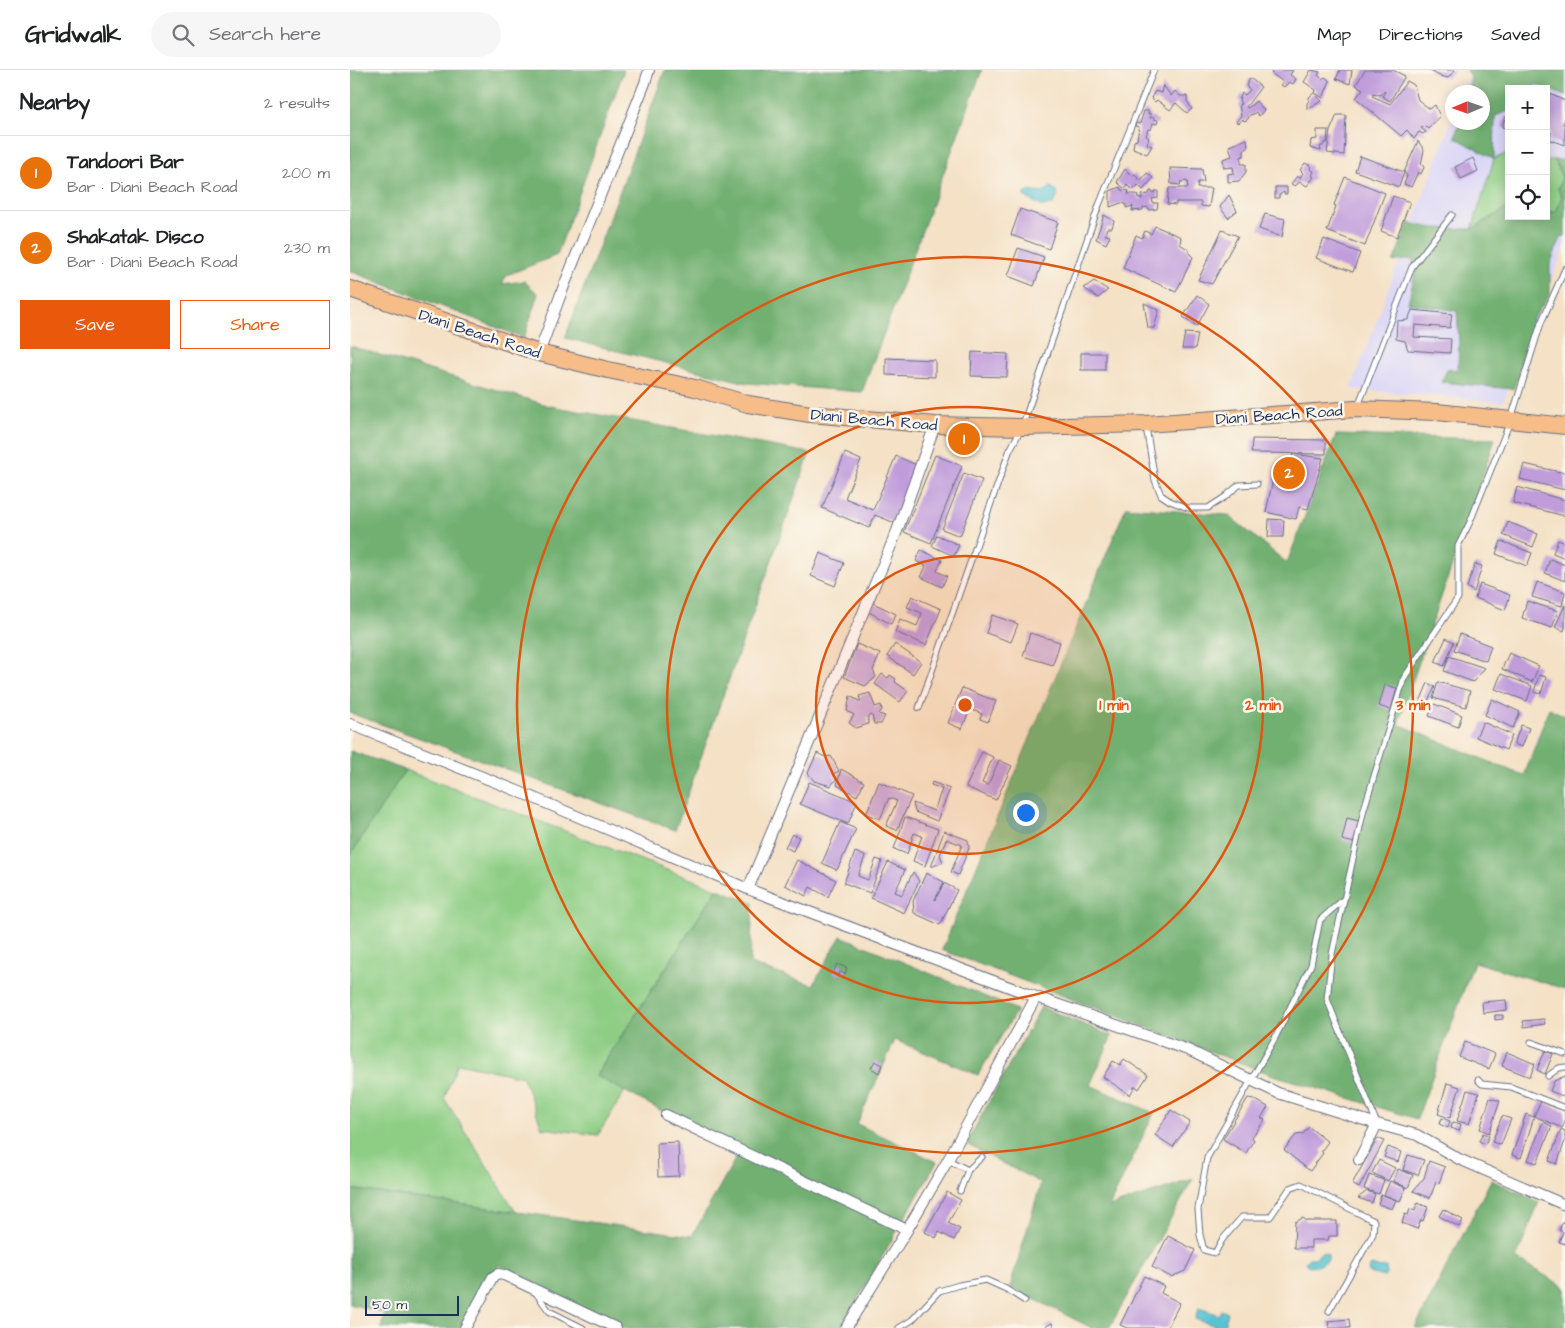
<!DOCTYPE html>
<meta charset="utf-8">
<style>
:root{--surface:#fff;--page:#f6f6f6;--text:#202124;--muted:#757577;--line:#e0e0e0;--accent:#ea580c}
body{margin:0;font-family:"Architects Daughter",sans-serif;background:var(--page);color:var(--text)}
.controls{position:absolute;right:15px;top:15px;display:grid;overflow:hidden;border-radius:0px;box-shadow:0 2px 12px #0003}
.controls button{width:45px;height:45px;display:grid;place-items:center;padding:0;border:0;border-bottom:1px solid var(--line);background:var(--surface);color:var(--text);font:25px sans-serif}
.compass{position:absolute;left:1095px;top:15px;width:45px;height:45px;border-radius:50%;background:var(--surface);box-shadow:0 2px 12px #0003;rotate:268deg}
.scale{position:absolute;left:15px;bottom:12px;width:94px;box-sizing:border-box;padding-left:5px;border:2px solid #1b2f5e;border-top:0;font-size:14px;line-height:18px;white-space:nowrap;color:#1b2f5e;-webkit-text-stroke:4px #fbf7ec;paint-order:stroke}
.you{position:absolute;left:675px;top:742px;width:18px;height:18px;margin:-12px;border:4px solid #fff;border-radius:50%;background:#1a73e8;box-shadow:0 0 0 8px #1a73e833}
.badge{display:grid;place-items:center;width:32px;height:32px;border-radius:50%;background:var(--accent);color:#fff;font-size:16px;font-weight:700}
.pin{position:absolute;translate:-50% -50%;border:2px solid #fff;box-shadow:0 1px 5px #0006}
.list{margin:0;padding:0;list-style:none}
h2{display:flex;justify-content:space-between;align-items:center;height:65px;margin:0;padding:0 20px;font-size:21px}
h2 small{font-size:16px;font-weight:400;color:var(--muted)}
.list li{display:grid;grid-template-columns:32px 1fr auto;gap:15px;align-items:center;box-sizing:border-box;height:75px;padding:0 20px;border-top:1px solid var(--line)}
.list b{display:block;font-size:19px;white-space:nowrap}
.list p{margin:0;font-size:16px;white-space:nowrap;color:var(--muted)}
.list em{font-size:16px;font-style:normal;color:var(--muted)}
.actions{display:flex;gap:10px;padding:15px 20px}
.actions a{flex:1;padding:11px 0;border:1px solid var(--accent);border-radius:0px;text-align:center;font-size:18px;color:var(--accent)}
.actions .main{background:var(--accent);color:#fff}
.icon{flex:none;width:28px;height:28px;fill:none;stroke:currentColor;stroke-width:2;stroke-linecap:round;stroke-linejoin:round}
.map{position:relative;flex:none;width:1215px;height:1258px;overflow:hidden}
header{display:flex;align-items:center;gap:30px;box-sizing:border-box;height:70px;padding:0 25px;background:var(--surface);border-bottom:1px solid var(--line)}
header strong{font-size:24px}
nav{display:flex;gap:28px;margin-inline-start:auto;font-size:18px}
.search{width:350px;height:45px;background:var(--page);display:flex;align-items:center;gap:12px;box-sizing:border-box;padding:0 18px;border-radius:28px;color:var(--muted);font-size:19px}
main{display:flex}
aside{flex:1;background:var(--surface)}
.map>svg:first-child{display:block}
</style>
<header>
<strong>Gridwalk</strong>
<div class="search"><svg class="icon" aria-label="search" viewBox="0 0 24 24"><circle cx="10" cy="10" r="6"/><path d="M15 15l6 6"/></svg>Search here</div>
<nav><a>Map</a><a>Directions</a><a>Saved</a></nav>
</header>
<main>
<aside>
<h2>Nearby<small>2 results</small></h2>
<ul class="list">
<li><span class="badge" style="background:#e8710a">1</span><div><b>Tandoori Bar</b><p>Bar · Diani Beach Road</p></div><em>200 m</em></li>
<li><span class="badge" style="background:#e8710a">2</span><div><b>Shakatak Disco</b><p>Bar · Diani Beach Road</p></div><em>230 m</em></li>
</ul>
<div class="actions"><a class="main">Save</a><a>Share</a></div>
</aside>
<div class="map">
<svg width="1215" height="1258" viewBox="0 0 1215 1258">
<rect width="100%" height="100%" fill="#fbf7ec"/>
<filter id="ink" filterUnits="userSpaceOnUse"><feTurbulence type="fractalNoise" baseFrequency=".02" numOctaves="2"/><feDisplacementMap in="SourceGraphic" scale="10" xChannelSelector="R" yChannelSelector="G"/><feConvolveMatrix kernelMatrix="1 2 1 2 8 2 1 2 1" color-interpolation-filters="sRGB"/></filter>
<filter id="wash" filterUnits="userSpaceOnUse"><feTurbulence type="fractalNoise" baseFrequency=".0096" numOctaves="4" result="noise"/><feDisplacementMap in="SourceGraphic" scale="20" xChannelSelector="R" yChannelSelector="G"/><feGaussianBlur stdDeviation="1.12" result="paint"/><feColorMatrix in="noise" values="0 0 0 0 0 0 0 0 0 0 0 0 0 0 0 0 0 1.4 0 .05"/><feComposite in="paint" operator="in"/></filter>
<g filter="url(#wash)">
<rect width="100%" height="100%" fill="#f4e1c6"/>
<path fill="#dad6f7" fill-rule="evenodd" d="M1121,0h94v176l-62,156 -152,-13 101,-270v3h30v-30h-20zM1159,19h37v127h-37z"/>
<g fill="#8dcd84" stroke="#547e71">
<path d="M1158,83l1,54 -37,22 22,-70z"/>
<path d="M1196,90h8l8,17 -4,12 4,8 -6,15h-10z"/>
<path d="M55,700l312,119 -121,186 29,16 -27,44 -56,-7 -19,-51 -65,-14 -14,35 72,114 -166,-23v-333z"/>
</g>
<g fill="#72b072" stroke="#467068">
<path d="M0,0h274l-67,185 -50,20 -5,9 22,-3 14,13 -14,44 -174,-67z"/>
<path d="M315,0h317l-120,322 -115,-9 -182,-45z"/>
<path d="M1117,0h98v26l-30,-12 -1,5h-25v22l-14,5 -1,43 -39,-22 4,-14 23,-1v-30h-15l4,-13z"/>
<path d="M1204,90h11v76l-4,2 -11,26v31l-18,25 -6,36 -13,33 -72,-7 6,-12 11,-1 1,-28 -2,-30 -49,-8 9,-37 -6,-7 -18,3 16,-39 24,5 39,1 37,-22v9h37v-4h10l6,-15 -4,-8 4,-12z"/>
<path d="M0,276l200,60 260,47 -135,377 -325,-117z"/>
<path d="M986,365l159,4 -97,285 126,52 25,-68 16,8v273l-91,-27 -57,157 -147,-45 -328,-124 184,-443 102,8 59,48z"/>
<path d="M0,681l55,19 -55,86z"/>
<path d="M367,819l36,13 -3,62 63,21 28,-49 176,74 -39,65 -83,-35 -38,84 80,38 -96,166h-218l-124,-63 -39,63h-79l4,-15 -35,-9v-115l342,47 47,-84 -143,-76z"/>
<path d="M691,937l71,29 -22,49 64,28 -45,94 84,-28 -84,149h-17l-82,-41 31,-104 -75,-39z"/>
<path d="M1141,1110l48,22 -23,57 49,28v41h-150z"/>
</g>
<g fill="#59c4d2" stroke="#3a7a98">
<path d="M700,117l6,3 2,7 -6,8 -11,1 -17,-10 3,-5c10,1 16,4 23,-4z"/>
<path d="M972,1182l6,2v6l-8,5 -10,2 -5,-4 4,-5h6z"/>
<path d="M1021,1195l10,3 5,-1 1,8 -3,2 -15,-4 -1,-3z"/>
<path d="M849,1238l20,7 2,-5 7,3 -5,15 -28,-9z"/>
</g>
<g id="blocks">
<g fill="#c09cdb">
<path d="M922,0h21l-3,5 6,4 -3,5 -4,-2 -5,5 -3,-2 2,-3 -12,-9z"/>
<path d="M961,0l9,2 -2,3 4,4 3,-2 5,4 -7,17 -8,-5 1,-3 -12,-8z"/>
<path d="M990,0h12l-2,14 -14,-5z"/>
<path d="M1015,0h28l12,6 -15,25 -8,-5 3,-4 -2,-1 -3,4 -7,-2 -1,3 18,8 17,-23 7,4 4,15 12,9 5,-4 5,11 -12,13 -3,-3 -4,2 5,4 -3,2 -4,-2 -5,7 -7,-9 -6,6 -45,-38 7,-9 -7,-4z"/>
<path d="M1078,0h27l-7,8 -8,-2z"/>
<path d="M900,8l11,9 -15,20 2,1 8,-7 8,9 -5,6 -3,-4 -4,3 -1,-1 -4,6 -3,1 -1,-2 -4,4 -3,-1 5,-6 -2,-12h2l-2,-4 3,-7 3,2 5,-5 -4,-4z"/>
<path d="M813,15l8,11 4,-5 5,5h7v5l5,8 -5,4 -11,-10 -6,7 -13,-10 -2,2 -4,-4 4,-7 6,2z"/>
<path d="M1196,22l19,9v18l-2,5 2,2v19l-15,-5 1,-8 -5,-3z"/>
<path d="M964,23l8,8 -15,8v-6l2,-2v-4z"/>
<path d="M794,41h5l-1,3h3l-1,4 4,-1v2l4,1 -1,4 -4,-1 -2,7 -3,-1 -2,7 3,2 -2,6 5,2 -5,8 -14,-6 1,-7 3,-1 2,-13 -4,-1 1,-3 4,1z"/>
<path d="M987,45h9l-2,40 -17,-2 3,-22z"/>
<path d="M1155,47l4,1v12l-7,-3z"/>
<path d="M967,60h11l-1,13h-3l-1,3h-3l1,5 -11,-3 1,-8 6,-1z"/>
<path d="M897,69l1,9 -4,2v6l-3,1v7h5v8l-7,9 -11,1v-8l6,-1 -1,-6 -9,1 -1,-9 9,-3 -3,-10z"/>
<path d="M1068,71l6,9 -3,15h4l-4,9 -3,-2 -7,15 -7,-3 3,-8 -3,-4z"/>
<path d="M1010,86l44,16 -5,15 -44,-16z"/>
<path d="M1123,88l5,13 -17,8 -6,-12z"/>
<path d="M955,93l6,3 -1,3 4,2 -2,5 2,1 -7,9 -7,-4 -5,4 -4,-2 6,-8 3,2 3,-5 -3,-3z"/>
<path d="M820,98l32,1 2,13h-6l-1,6h15l-3,19 -8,-1v-4h-25v3l-9,-1 2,-16h19l-1,-7 -7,1 1,3 -10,-1z"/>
<path d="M775,99l7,7 3,-2 5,7 7,-8 6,5 -10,12 -5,-5 -5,5 -6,-5 -2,4 -8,-7z"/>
<path d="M995,107l40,16 -20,53 -38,-15 9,-25 -2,-1z"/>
<path d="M770,117l1,3 8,1 -1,3h9l1,4 4,1v-4l7,-1 1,-3h2v2h2l1,-2h3v7l-6,1 1,4h5l-1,6 -8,1 -2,-3 -4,1v2l-11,1 1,-5 -7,2v-4l-5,-1 -11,4v-16z"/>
<path d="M925,117h12v7h-3v-2l-5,3v3h-4z"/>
<path d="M879,125l8,16 -9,7 -8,-11z"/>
<path d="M1043,126l17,6 -13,35 -16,-6z"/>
<path d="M670,139l38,13 -9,27 -38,-14z"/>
<path d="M915,144l20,5 -3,18 -23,-8z"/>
<path d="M754,145l10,6 -2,7h-5l-2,7 5,1 -4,8 -10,-5z"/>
<path d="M805,156l26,11 -1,7 9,6v3l4,4 -17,35 -53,-24 13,-33 6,3 3,-7 6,3z"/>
<path d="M872,160l16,6 -26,48 -14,-4z"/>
<path d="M974,169l36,14 -7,19 -37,-14z"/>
<path d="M668,178l26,9 -10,29 -26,-10z"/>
<path d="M744,211l14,9 -10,8 -14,-10z"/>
<path d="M847,225l12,9 -12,22 -14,-9z"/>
<path d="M794,233l15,7 -5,18h-6z"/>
<path d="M1062,240l40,4 -2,14 -35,-3 -1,12 37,2 -1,14 -42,-3 -3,-9 -9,-2 1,-18 11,-1z"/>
<path d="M835,263l13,1 -3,15h-13z"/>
<path d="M622,282l36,2 -1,23 -36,-1z"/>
<rect x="731" y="283" width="24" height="17"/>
<path d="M536,288l49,2v17l-49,-2z"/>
<path d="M902,369l74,1v14l-75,-1z"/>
<path d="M495,383l16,7 -16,38 28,12 23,-54 23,10 -24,57 -20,-8 -6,13 -47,-20z"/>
<path d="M943,384l30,4 -15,51 -9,-2 -3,12 -30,-7 10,-47 12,1z"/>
<path d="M585,385l27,11 -31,77 -27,-11z"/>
<path d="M1174,394l41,9v17l-45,-11z"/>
<path d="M614,403l18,7 -22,56 -18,-7z"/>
<path d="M1167,417l48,13v16l-52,-13z"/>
<path d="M919,449l15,1 -1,17h-15z"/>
<path d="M1158,452l30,12 -5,13 -30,-12z"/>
<path d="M587,465l22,10 -5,11 -22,-10z"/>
<path d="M1208,470l7,3v15l-12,-5z"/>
<path d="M1151,471l31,12 -5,13 -31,-12z"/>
<path d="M571,480l21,10 -5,11 10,5 -5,11 -21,-10 5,-11 -10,-5z"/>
<path d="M470,483l24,10 -9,23 -24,-10z"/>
<path d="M1200,489l15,6v16l-20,-8z"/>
<path d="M1125,494l7,2 -8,26 -7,-5z"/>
<path d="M1187,512l28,10 -3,14 -30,-9z"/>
<path d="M1130,514l30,11 -5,15 -30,-12z"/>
<path d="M562,526l29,13 -15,36 -31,-13 5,-13 17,7 5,-13 -15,-6z"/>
<path d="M1177,531l31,10 -6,17 -30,-10z"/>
<path d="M521,532l25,12 -5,10 -24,-13z"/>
<path d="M1215,535v23l-1,3 -9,-4z"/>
<path d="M642,545l26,9 -7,18 -25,-9z"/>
<path d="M680,563l30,9 -7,23 -30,-9z"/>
<path d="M1110,564l31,12 -5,15 -32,-11z"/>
<path d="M1096,568l8,4 -10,24 -9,-4z"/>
<path d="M507,574l23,10 -7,16 3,7 -11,9 -21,-9z"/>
<path d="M545,574l26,18 -8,12 -26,-18z"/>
<path d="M1159,583l30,13 -7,16 -30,-13z"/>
<path d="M1099,586l36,12 -12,14 -29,-11z"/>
<path d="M532,604l6,4 2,-3 6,4 -1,3 13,9 -8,11 -25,-18z"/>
<path d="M1151,604l31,12 -5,15 -32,-12z"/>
<path d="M1189,605l7,2 -5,17 -7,-2z"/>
<path d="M1088,612l32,9 -4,16 -33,-9z"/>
<path d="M1078,613l7,4 -10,20 -6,-3z"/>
<path d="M1035,615l12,3 -6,22 -12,-4z"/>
<path d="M612,618l34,13 -8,21 -8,-3 2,-5 -12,-5 -8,20 -14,-6z"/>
<path d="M520,623l5,14 6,-2 1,5 -3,4 6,2 -4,8h-7l-2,-9 -4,2v7l-12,4 -7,-5 5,-8 -7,-4 3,-15 11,6 -2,-6z"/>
<path d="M1142,629l28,13 -7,16 -28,-13z"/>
<path d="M1084,634l28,11 -4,12 -29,-11z"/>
<path d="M1133,652l29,13 -6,15 -30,-13z"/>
<path d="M1171,655l8,3 -7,19 -8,-3z"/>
<path d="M632,682l11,5 -11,26 6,2 11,-25 13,6 -16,34 -30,-13z"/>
<path d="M467,683l8,4 6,-1 8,15 -6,3 3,5 -5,7 -17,-5 -6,-8z"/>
<path d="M491,699l23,13 -7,14 -20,-11z"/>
<path d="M459,712l48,20 -9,22 -48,-20z"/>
<path d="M529,712l33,14 -15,34 -11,-4 11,-25 -8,-3 -9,21 -14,-5z"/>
<path d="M582,712l18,7 -13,32 -22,-9 -2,-9 21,8 8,-22 -11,-4z"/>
<path d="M555,747l33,12 -13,37 -12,-5 9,-25 -8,-3 -7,21 -13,-5z"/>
<path d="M997,748l12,3 -4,22 -13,-3z"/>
<path d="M490,752l16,7 -19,41 -15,-7z"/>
<path d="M594,761l24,9 1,8 -11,27 -7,-3 11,-27 -16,-6 -6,16 3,7 -12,5z"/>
<path d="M442,764l7,3 -6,14 -8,-4z"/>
<path d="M505,782l10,4 -7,20 10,4 8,-21 6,2 -12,32 -26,-10z"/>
<path d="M447,790l39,20 -8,17 -18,-10 -4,9 -21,-11z"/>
<path d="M538,792l17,8 -10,22 7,3 11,-23 6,9 -15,32 -33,-15z"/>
<path d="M576,803l18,9 -9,18 9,-17 13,7 -17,35 -26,-12 -1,-12z"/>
<path d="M487,894l10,4 -2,6 -5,-2 -1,3 -6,-2z"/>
<path d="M1156,930l1,10 -24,3 -1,-11z"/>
<path d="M1145,945h8v4l-8,1z"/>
<path d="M1194,949l1,5 -21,3 -1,-6z"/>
<path d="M1115,972l30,12 -6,15 -30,-12z"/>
<path d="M1195,981l8,3 -8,20 -8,-4z"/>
<path d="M1157,982l28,12 -5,13 -28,-11z"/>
<path d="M774,989l24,16 -9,14 -4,-3 -5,9 -27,-18 10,-16 7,4z"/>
<path d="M525,991l8,4 -4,8 -8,-5z"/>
<path d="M1215,1006v21l-15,-6 4,-10z"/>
<path d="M1097,1013l13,4 -10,31 -12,-4z"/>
<path d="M1117,1020l12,3 -10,31 -12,-3z"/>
<path d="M898,1028l6,1 14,8 -7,11 4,2 -13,17 2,3 -8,13 -23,-14z"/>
<path d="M1140,1028l10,3 -11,32 -9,-4z"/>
<path d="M1191,1031l24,10v11l-3,6 -28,-12z"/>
<path d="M821,1040l19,12 -17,25 -18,-12z"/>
<path d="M1176,1044l8,3 -13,41 -9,-3z"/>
<path d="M1152,1046l9,3 -10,26 -9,-3z"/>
<path d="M1092,1048l8,3 -2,7 -9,-4z"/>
<path d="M1103,1052l8,2 -2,7 -8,-3z"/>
<path d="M1193,1052l9,4 -15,37 -9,-3z"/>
<path d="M959,1057l19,15 -7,9 2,2 -13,18 -26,-21 12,-15 7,-1z"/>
<path d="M1211,1059l4,2v10l-8,23 -8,-3z"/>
<path d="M1133,1063l6,3 -4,8 -6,-3z"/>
<path d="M1028,1068l6,3 -25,47 -7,-4z"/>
<path d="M328,1072l1,34 -21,1 -1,-34z"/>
<path d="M1038,1077l13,5 -3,10 -14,-5z"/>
<path d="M1058,1085l16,5 -6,15 -15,-5z"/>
<path d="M1029,1090l16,8 -7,13 -16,-8z"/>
<path d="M1079,1091l16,6 -6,16 -3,-1 -6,16 -17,-7 11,-13z"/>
<path d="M1048,1099l15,6 -5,13 -15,-7z"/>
<path d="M1019,1105l15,5 -5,14 -15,-5z"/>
<path d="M1040,1111l16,7 -6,13 -16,-6z"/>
<path d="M1017,1121l8,3 -3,9 -14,-5z"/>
<path d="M597,1122l14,8 -13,23 12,6 -6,11 -15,-8 -3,6 -11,-6z"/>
<path d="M1031,1124l15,6 -4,9 -14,-5z"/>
<path d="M1067,1133l11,4 -5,14 -2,-1 -4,9 -15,-6 3,-9 3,1 2,-6 5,2z"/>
<path d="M1093,1139l20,11 -4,7 -20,-11z"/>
<path d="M953,1148l4,3h30v15h-8l-1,4h-17v8h-17l1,-26z"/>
<path d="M1213,1152l2,1v21l-6,-2 4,-10 -4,-2z"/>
<path d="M818,1166l27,14 -10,21 -14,6 -19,-10z"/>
<path d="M794,1206l20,10 -3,7 19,10 -13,25h-40l-7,-3z"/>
<path d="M999,1249l1,9h-21l-1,-7z"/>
<path d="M702,1253l2,5h-11z"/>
</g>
</g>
</g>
<g filter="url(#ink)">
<use href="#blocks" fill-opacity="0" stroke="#676d82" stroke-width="1"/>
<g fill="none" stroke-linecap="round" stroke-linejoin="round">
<defs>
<g id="lane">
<path d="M1008,336l54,-139 40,-52"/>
<path d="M796,357l9,53 6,15 9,6 18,7h20l17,-11 14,-12 18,-1"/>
<path d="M569,638l90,-256 13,-25 77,-222 55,-135"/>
<path d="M1181,972l34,12"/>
<path d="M1198,1006l11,-8 6,-1"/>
<path d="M1128,1010l4,4 29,3 54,21"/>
<path d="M1027,1054l-50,-125 5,-45 32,-145 40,-131 54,-80v-52l12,-24 41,-103 30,-96 24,-54"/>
<path d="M598,1090l20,10"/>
<path d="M610,1121l8,-21 14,-13"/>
<path d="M186,1223l13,18 34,17"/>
<path d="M979,1241l44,-77 1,-13 -73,-37 -11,4 -20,29h-28l-20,23 -7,13 -11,-3 -4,-15 -2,-26 9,-51 69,-122 35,-71 9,-45 24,-21"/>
<path d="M549,1258l13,-8 27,-29 20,-6 27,-5 20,9 19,12"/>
</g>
<g id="street">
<path d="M189,283l23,-62 83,-208 4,-13"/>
<path d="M0,654l170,68 228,97 288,108 152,53 90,43 99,31 40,11 42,24 106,46"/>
<path d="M398,819l149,-358 38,-106"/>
<path d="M316,1045l241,115"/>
<path d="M1009,1090l18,-36"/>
<path d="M115,1258l28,-51 5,-3 6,1 112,53"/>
<path d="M496,1258l61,-98 41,-70 88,-163"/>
</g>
<path id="primary" d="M0,219l189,64 69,17 87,18 53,16 62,10 125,11 87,2 124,-3 210,-15 81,3 128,14"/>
</defs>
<use href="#lane" stroke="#676d82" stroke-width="7"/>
<use href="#street" stroke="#676d82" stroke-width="12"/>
<use href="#primary" stroke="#676d82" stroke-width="18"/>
<use href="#lane" stroke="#fff" stroke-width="5"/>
<use href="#street" stroke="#fff" stroke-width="10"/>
<use href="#primary" stroke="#f7bd88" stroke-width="16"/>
</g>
</g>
<circle cx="615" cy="635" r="149" fill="#de5710" fill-opacity=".12"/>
<g fill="none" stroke="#de5710" stroke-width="2.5">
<circle cx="615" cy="635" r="149"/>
<circle cx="615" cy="635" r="298"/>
<circle cx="615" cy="635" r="448"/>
</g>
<g text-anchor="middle" stroke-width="5" stroke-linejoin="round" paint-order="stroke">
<g font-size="16" fill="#1b2f5e" stroke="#fbf7ec">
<text transform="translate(130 263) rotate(18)" y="6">Diani Beach Road</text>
<text transform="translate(929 344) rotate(-4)" y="6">Diani Beach Road</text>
<text transform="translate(524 349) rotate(5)" y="6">Diani Beach Road</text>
</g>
</g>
<circle cx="615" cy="635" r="8" fill="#de5710" stroke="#fbf7ec" stroke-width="2.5"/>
<g font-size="15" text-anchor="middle" font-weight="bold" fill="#de5710" stroke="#fbf7ec" stroke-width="5" stroke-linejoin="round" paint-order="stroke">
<text x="764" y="640">1 min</text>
<text x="913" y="640">2 min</text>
<text x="1063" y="640">3 min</text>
</g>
</svg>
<div class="controls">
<button>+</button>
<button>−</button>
<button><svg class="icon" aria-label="locate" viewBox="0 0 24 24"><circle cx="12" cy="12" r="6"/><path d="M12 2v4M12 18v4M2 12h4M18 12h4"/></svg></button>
</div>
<svg class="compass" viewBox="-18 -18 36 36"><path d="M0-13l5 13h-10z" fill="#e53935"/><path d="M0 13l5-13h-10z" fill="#757577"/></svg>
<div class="scale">50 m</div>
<div class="you"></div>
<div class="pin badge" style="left:614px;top:369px;background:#e8710a">1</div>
<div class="pin badge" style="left:939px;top:403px;background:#e8710a">2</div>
</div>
</main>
